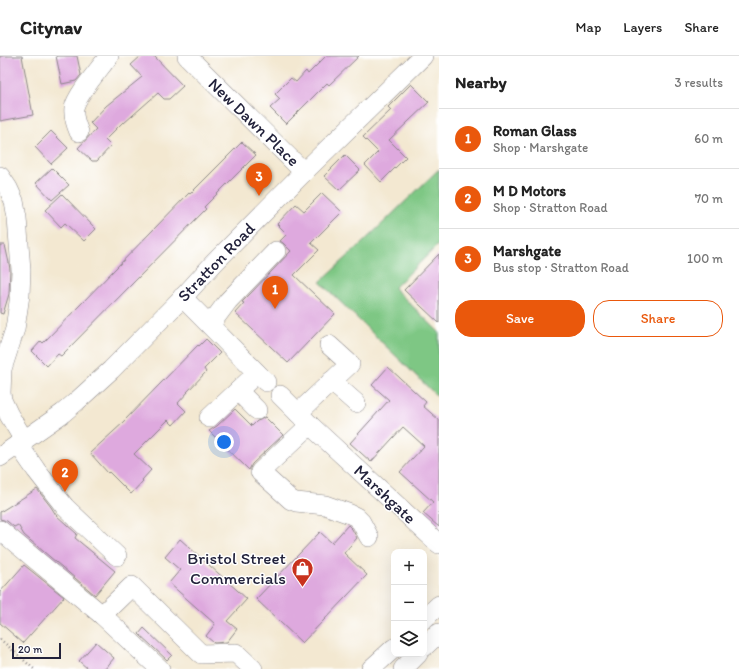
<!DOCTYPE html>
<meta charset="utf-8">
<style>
:root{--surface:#fff;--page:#f6f6f6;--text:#222;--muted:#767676;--line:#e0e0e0;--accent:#ea580c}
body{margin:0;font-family:Itim,sans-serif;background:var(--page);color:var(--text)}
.controls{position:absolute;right:12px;bottom:12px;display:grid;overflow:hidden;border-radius:8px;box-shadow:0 4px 16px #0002}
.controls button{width:36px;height:36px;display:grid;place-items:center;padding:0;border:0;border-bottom:1px solid var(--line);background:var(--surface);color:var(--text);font:20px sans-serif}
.scale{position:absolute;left:12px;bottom:10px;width:49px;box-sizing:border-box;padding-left:4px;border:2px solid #22223b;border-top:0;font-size:11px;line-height:14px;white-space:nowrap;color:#22223b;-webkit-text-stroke:3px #fff;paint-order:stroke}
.you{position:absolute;left:224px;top:386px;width:14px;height:14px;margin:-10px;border:3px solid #fff;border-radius:50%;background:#1a73e8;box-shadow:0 0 0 6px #1a73e833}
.badge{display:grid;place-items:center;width:26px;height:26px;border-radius:50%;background:var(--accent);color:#fff;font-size:13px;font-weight:700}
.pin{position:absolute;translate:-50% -33px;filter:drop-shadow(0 1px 2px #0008)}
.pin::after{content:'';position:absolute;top:21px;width:14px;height:12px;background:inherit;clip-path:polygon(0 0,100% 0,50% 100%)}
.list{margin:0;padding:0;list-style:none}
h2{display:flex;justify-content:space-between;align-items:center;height:52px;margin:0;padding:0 16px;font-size:17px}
h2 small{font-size:13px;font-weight:400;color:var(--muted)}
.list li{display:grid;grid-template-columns:26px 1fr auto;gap:12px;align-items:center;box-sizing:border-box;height:60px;padding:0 16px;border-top:1px solid var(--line)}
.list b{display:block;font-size:15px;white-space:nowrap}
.list p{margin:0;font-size:13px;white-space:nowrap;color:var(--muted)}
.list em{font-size:13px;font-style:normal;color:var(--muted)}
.actions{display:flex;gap:8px;padding:12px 16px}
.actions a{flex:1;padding:9px 0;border:1px solid var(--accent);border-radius:16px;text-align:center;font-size:14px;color:var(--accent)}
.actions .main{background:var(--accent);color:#fff}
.icon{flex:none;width:22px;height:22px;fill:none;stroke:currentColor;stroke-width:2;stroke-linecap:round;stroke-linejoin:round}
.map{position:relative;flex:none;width:439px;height:613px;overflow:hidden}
header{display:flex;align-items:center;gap:24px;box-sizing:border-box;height:56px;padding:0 20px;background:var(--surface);border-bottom:1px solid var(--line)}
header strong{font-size:19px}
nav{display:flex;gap:22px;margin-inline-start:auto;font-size:14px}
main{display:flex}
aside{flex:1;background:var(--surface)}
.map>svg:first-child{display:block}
</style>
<header>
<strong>Citynav</strong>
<nav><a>Map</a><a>Layers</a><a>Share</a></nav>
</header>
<main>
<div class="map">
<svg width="439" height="613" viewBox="0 0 439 613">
<rect width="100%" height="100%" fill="#fff"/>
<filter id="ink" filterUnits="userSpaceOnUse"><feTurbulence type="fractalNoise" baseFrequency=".025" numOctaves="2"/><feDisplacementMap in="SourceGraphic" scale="8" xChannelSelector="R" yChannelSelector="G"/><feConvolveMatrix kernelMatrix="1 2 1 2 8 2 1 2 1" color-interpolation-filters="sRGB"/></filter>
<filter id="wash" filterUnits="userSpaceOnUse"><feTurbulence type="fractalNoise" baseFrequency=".012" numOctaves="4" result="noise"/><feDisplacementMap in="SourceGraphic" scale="16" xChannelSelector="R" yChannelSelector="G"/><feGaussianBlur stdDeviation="0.9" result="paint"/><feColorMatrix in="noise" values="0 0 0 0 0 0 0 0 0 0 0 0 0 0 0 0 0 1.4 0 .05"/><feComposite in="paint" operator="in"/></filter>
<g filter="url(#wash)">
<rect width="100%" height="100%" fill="#f3e8d1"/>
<path fill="#7ec784" stroke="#507460" d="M439,113v75l-45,44 45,44v66l-119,-116 38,-35z"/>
<g id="blocks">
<g fill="#dea9de">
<path d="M0,0h22l11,59 -33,6z"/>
<path d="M56,0h21l4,19 -5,6 -14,3z"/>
<path d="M141,0h13l29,30 -14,13h-5l-6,-6 -34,30 -1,-1 -18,18 6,6 -14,15h-5l-14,-13 18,-19 -6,-6 16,-17 36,-29 -11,-12z"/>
<path d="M326,0h33l-30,29 -2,-2 -41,41 -16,-16 10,-9 -5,-5 16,-16 5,4 10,-11 2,3z"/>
<path d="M411,28l18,18 -40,38 17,17 -25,25 -16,-17 13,-13 -15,-15 28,-27 -3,-3z"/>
<path d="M51,75l17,17 -17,16 -16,-17z"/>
<path d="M242,86l14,13 -52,52 2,2 -145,147 -3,-2 -11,12 -15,-15 9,-10 2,2 146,-150 1,1z"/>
<path d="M345,99l15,15 -21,20 -15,-14z"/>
<path d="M52,112l17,17 -17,15 -16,-17z"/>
<path d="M322,137l20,19 -31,31 8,7 -25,25 41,39 -47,49 -53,-50 9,-10 -2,-1 8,-8 41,-43 -8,-8 -3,-2 7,-7 -10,-10 19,-20 8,7z"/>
<path d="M62,138l34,35 -12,12 -19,-18 -4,4 -16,-17z"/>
<path d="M0,189h5l4,18 1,7 -1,24 -6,20 -3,-1z"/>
<path d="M439,198v69l-35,-33z"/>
<path d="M206,283l14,14 -16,16 2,3 -19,20h1l-10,11 8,8 -13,14 -5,-5 -34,34 17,16 -9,10 1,1 -12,13 -22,-22 -1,1 -18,-20 34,-31h-1l75,-77 1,1z"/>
<path d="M388,311l38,35 -3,4 16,14v107l-16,-14 10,-11 -33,-30 24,-26 -21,-19 -32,35 -21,-19 39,-43 -17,-15z"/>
<path d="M235,353l17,17 5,-5 3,-1 5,-3 18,18 -31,29 -3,6 -40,-39 3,-2 5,-3z"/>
<path d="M37,433l14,18 5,8 21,19 -2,4 40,33 -20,24 -71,-60 -6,-10 -4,2 -7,-6 -7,-2v-7z"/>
<path d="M348,469l4,4 5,9 -13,15 23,22 -65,68 -46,-44 64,-67 12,11z"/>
<path d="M180,483l67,60 -20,22 10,8 -10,13 -13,1 -8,-7 9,-12 -46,-41 11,-13 -15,-13z"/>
<path d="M24,509l40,32 -41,46 -23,-20v-31z"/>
<path d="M144,572l28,27 -5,5 -28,-26z"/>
<path d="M96,586l18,16 -9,11h-17l-9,-8z"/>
</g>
</g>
</g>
<g filter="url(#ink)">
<use href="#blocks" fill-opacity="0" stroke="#8a8586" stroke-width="1"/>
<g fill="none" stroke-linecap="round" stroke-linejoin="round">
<defs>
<g id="minor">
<path d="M187,0l117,116"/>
<path d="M79,76c-3,-7 -6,-16 -5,-24 2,-12 27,-41 35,-52"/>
<path d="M0,120l8,12 6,13 3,17 4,52 -1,25 -5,34 -13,40 -1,24 1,7 7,15 15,25"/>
<path d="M182,241l84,85"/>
<path d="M210,269l18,-24 48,-50"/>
<path d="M331,325l25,22"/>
<path d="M238,335l19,19"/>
<path d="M280,339l30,30 129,119"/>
<path d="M298,357l52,-49 -21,-19"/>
<path d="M209,362l48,-45"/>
<path d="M310,369l-50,47 31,28 5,2 29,3 25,9 6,3 5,5 8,15"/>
<path d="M18,388l18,26 29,37 52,49"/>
<path d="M0,401l63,-44 14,-12 34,-31 74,-75 29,-32 90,-91 119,-116"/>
<path d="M0,474l102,85 58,54"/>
<path d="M102,559l30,-29 69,68 35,-1 17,16"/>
<path d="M424,563l15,-14"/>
<path d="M424,591l15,-14"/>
<path d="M371,613l23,-21"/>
<path d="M403,613l15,-15"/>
</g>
</defs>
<use href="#minor" stroke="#8a8586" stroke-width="20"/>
<path stroke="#8a8586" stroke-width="2.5" stroke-dasharray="1 3" stroke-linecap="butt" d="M0,583l34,30"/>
<use href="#minor" stroke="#fff" stroke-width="19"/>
</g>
</g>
<defs>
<symbol id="shop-pin" viewBox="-11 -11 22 30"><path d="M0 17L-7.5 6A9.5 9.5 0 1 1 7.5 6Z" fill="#c8321e" stroke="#fff"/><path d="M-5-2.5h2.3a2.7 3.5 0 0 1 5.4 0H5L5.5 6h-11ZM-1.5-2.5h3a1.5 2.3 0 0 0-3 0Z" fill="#fff"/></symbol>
</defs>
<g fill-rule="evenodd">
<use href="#shop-pin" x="290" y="500" width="25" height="34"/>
</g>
<g text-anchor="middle" stroke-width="3" stroke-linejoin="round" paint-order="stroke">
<g font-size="17" fill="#22223b" stroke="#fff">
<text transform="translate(254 66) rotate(44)" y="6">New Dawn Place</text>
<text transform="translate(216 206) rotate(-46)" y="6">Stratton Road</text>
<text transform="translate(385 438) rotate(43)" y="6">Marshgate</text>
</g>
<g font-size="17" fill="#22223b" stroke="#fff" text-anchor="end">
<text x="286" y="508">Bristol Street<tspan x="286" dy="20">Commercials</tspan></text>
</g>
</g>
</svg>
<div class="controls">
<button>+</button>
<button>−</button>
<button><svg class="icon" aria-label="layers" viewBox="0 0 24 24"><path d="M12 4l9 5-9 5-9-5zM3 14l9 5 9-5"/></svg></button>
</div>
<div class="scale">20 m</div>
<div class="you"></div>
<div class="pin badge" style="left:275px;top:253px">1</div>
<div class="pin badge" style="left:65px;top:436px">2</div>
<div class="pin badge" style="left:259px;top:140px">3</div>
</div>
<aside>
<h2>Nearby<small>3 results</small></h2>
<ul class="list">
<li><span class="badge">1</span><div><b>Roman Glass</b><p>Shop · Marshgate</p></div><em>60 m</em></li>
<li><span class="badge">2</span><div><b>M D Motors</b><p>Shop · Stratton Road</p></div><em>70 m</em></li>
<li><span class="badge">3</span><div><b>Marshgate</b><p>Bus stop · Stratton Road</p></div><em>100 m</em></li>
</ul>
<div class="actions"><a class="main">Save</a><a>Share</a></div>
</aside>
</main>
